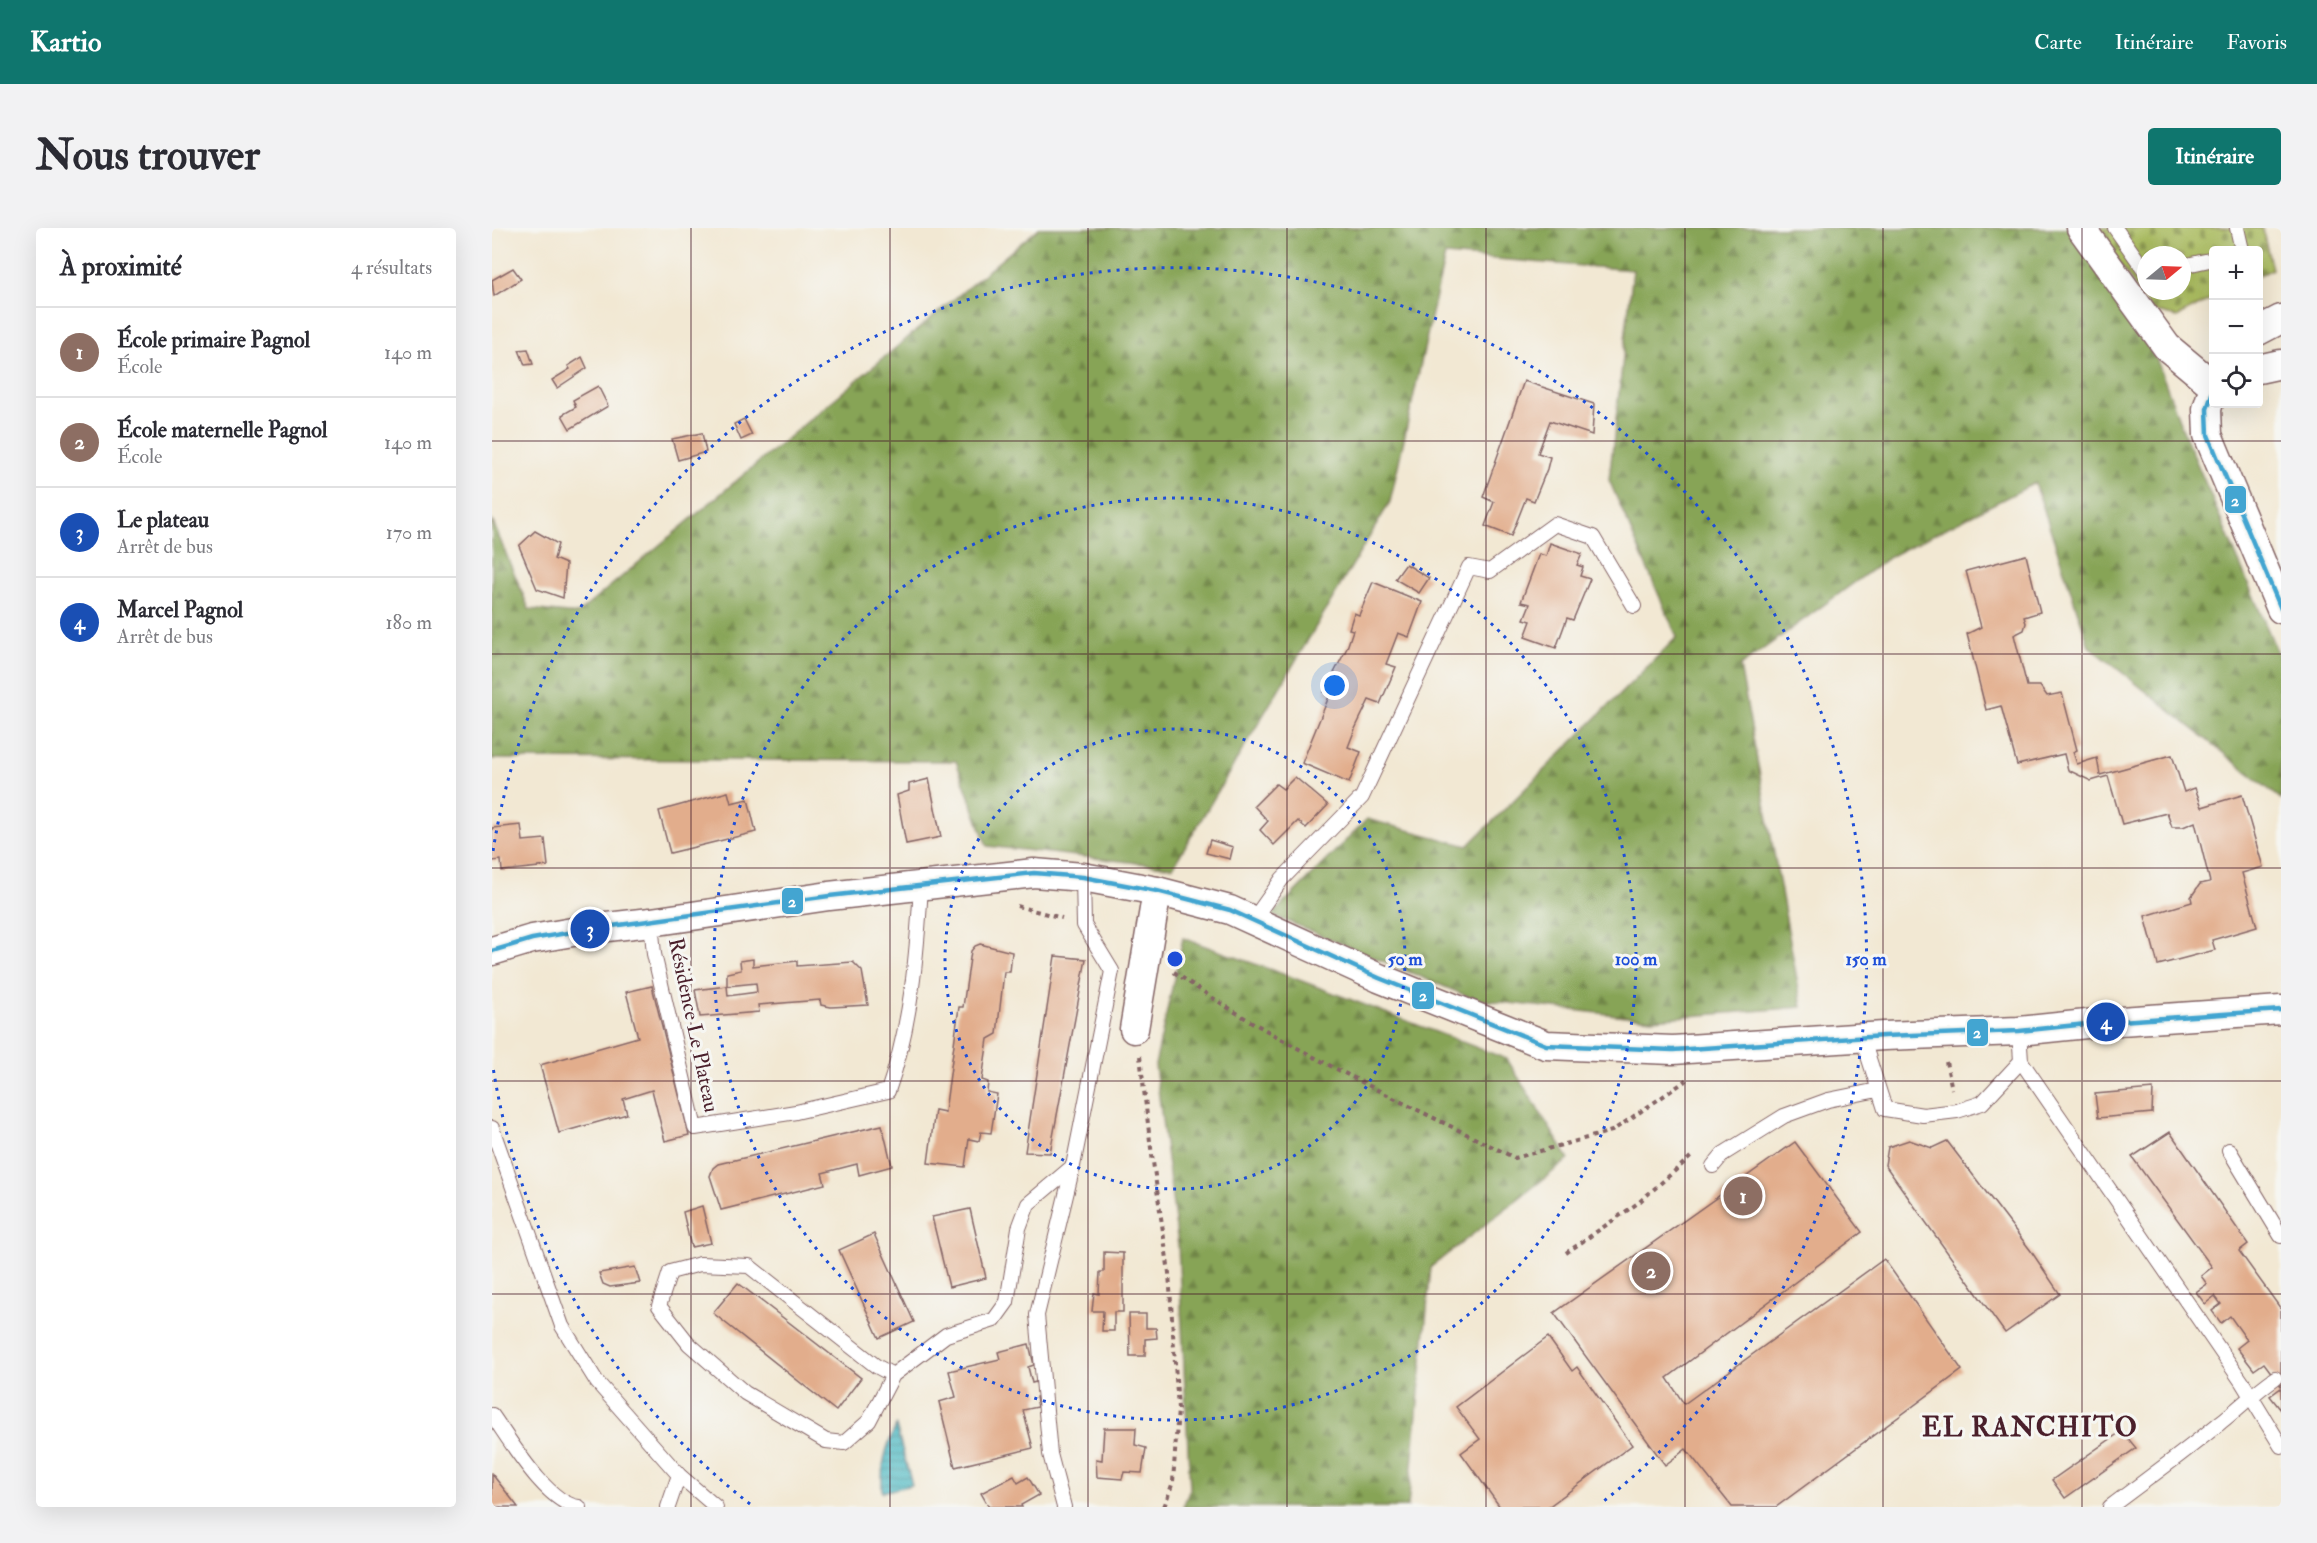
<!DOCTYPE html>
<html lang="fr">
<meta charset="utf-8">
<style>
:root{--surface:#fff;--page:#f2f2f3;--text:#2b2b33;--muted:#7c7c81;--line:#e1e1e2;--accent:#0f766e}
body{margin:0;font-family:"IM FELL Double Pica",serif;background:var(--page);color:var(--text)}
.controls{position:absolute;right:18px;top:18px;display:grid;overflow:hidden;border-radius:6px;box-shadow:0 6px 24px #0002}
.controls button{width:54px;height:54px;display:grid;place-items:center;padding:0;border:0;border-bottom:2px solid var(--line);background:var(--surface);color:var(--text);font:30px sans-serif}
.compass{position:absolute;left:1645px;top:18px;width:54px;height:54px;border-radius:50%;background:var(--surface);box-shadow:0 6px 24px #0002;rotate:71deg}
.you{position:absolute;left:843px;top:458px;width:21px;height:21px;margin:-15px;border:4px solid #fff;border-radius:50%;background:#1a73e8;box-shadow:0 0 0 9px #1a73e833}
.badge{display:grid;place-items:center;width:39px;height:39px;border-radius:50%;background:var(--accent);color:#fff;font-size:20px;font-weight:700}
.pin{position:absolute;translate:-50% -50%;border:3px solid #fff;box-shadow:0 2px 6px #0006}
.list{margin:0;padding:0;list-style:none}
h2{display:flex;justify-content:space-between;align-items:center;height:78px;margin:0;padding:0 24px;font-size:26px}
h2 small{font-size:20px;font-weight:400;color:var(--muted)}
.list li{display:grid;grid-template-columns:39px 1fr auto;gap:18px;align-items:center;box-sizing:border-box;height:90px;padding:0 24px;border-top:2px solid var(--line)}
.list b{display:block;font-size:22px;white-space:nowrap}
.list p{margin:0;font-size:20px;white-space:nowrap;color:var(--muted)}
.list em{font-size:20px;font-style:normal;color:var(--muted)}
.icon{flex:none;width:33px;height:33px;fill:none;stroke:currentColor;stroke-width:2;stroke-linecap:round;stroke-linejoin:round}
.map{position:relative;flex:none;width:1789px;height:1279px;overflow:hidden;border-radius:6px}
header{display:flex;align-items:center;gap:36px;box-sizing:border-box;height:84px;padding:0 30px;background:var(--accent);color:#fff}
header strong{font-size:28px}
nav{display:flex;gap:33px;margin-inline-start:auto;font-size:21px}
.intro{display:flex;align-items:center;justify-content:space-between;box-sizing:border-box;height:144px;padding:0 36px}
h1{margin:0;font-size:42px}
.button{padding:15px 27px;border-radius:6px;background:var(--accent);color:#fff;font-size:21px;font-weight:700}
main{display:flex;gap:36px;padding:0 36px}
aside{flex:1;background:var(--surface);border-radius:6px;box-shadow:0 6px 24px #0002}
.map>svg:first-child{display:block}
</style>
<header>
<strong>Kartio</strong>
<nav><a>Carte</a><a>Itinéraire</a><a>Favoris</a></nav>
</header>
<div class="intro"><h1>Nous trouver</h1><a class="button">Itinéraire</a></div>
<main>
<aside>
<h2>À proximité<small>4 résultats</small></h2>
<ul class="list">
<li><span class="badge" style="background:#8d6e63">1</span><div><b>École primaire Pagnol</b><p>École</p></div><em>140 m</em></li>
<li><span class="badge" style="background:#8d6e63">2</span><div><b>École maternelle Pagnol</b><p>École</p></div><em>140 m</em></li>
<li><span class="badge" style="background:#1a4fb4">3</span><div><b>Le plateau</b><p>Arrêt de bus</p></div><em>170 m</em></li>
<li><span class="badge" style="background:#1a4fb4">4</span><div><b>Marcel Pagnol</b><p>Arrêt de bus</p></div><em>180 m</em></li>
</ul>
</aside>
<div class="map">
<svg width="1789" height="1279" viewBox="0 0 1789 1279">
<defs>
<pattern id="forest-firs" width="22" height="20" patternUnits="userSpaceOnUse" patternTransform="scale(1.5)"><rect width="22" height="20" fill="#87a456"/><path d="M5 1l3.5 6h-7zM16 11l3.5 6h-7z" fill="#708547"/></pattern>
<pattern id="cemetery-stones" width="16" height="16" patternUnits="userSpaceOnUse" patternTransform="scale(1.5)"><rect width="16" height="16" fill="#aabc60"/><path d="M2 7V4a2 2 0 0 1 4 0v3zM10 15v-3a2 2 0 0 1 4 0v3z" fill="#8c984f"/></pattern>
<pattern id="water-rules" width="6" height="5" patternUnits="userSpaceOnUse" patternTransform="scale(1.5)"><rect width="6" height="5" fill="#4ab8c2"/><path d="M0 2.5h6" fill="none" stroke="#40959e"/></pattern>
</defs>
<rect width="100%" height="100%" fill="#f6f6f2"/>
<filter id="ink" filterUnits="userSpaceOnUse"><feTurbulence type="fractalNoise" baseFrequency=".0167" numOctaves="2"/><feDisplacementMap in="SourceGraphic" scale="12" xChannelSelector="R" yChannelSelector="G"/><feConvolveMatrix kernelMatrix="1 2 1 2 8 2 1 2 1" color-interpolation-filters="sRGB"/></filter>
<filter id="wash" filterUnits="userSpaceOnUse"><feTurbulence type="fractalNoise" baseFrequency=".008" numOctaves="4" result="noise"/><feDisplacementMap in="SourceGraphic" scale="24" xChannelSelector="R" yChannelSelector="G"/><feGaussianBlur stdDeviation="1.35" result="paint"/><feColorMatrix in="noise" values="0 0 0 0 0 0 0 0 0 0 0 0 0 0 0 0 0 1.4 0 .05"/><feComposite in="paint" operator="in"/></filter>
<g filter="url(#wash)">
<rect width="100%" height="100%" fill="#f2e8d3"/>
<g fill="url(#forest-firs)" stroke="#686240" stroke-width="1.5">
<path d="M547,0h1030l88,132 25,68 99,233v138l-192,-153 -54,-163 -144,73 -151,110 62,341 -150,12 -178,-20 -202,-84 95,-96 101,27 209,-209 -68,-157 24,-210 -188,-15 -55,247 -217,365 -186,-21 -31,-85 -464,-2v-239l37,89 48,5z"/>
<path d="M691,710l111,40 213,81 62,100 -138,108 -23,240h-225l7,-18 -12,-244 -23,-180z"/>
</g>
<path fill="url(#cemetery-stones)" stroke="#7a6e46" stroke-width="1.5" fill-rule="evenodd" d="M1603,0h167l10,41 -13,7 -1,-26h-44l-1,48 -36,19 -25,-6zM1654,27h36v36h-36z"/>
<path fill="url(#water-rules)" stroke="#4a6c76" stroke-width="1.5" d="M404,1198l16,59 -30,7c-1,-26 3,-43 14,-66z"/>
<g id="blocks">
<g fill="#e2ad8c" fill-rule="evenodd">
<path d="M21,40l8,11 -27,17 -2,-16z"/>
<path d="M36,121l5,15 -8,1 -6,-15z"/>
<path d="M90,129l5,11 -30,20 -5,-8 18,-11 -2,-3z"/>
<path d="M1032,153l70,23 -2,31 -42,-14 -12,32 12,4 -3,12 -13,32 -8,-3 -15,38 -26,-10 9,-24 -11,-5z"/>
<path d="M106,158l10,20 -38,23 -8,-14 14,-8 -3,-7z"/>
<path d="M252,191l8,16 -11,5 -7,-16z"/>
<path d="M210,205l4,19 -28,8 -6,-21z"/>
<path d="M43,303l23,13 -4,15 12,5 -3,34 -26,-9 -18,-43z"/>
<path d="M1058,315l32,11 -5,11 6,2 -3,9 10,3 -17,41 -6,-2 -11,30 -31,-11 6,-16 -7,-2 6,-15 -9,-2 18,-48 7,2z"/>
<path d="M1534,327l14,57 -16,5 2,6 -2,7 -10,5 13,51h13l7,10 15,-3 15,57 -4,2 4,12 20,-6 3,17 72,-20 12,37 11,-4 7,19 40,-12 21,72 -21,6 15,54 -45,13 3,10 -57,15 -13,-49 47,-14 -1,-5 9,-13 10,-2 -15,-60 -12,5h-11l-5,-14 -45,11 -14,-48 -17,5 -23,-11 -4,-16 -47,11 -16,-59 -15,4 -19,-76 14,-7 -15,-56z"/>
<path d="M914,336l23,14 -10,15 -24,-14z"/>
<path d="M881,354l49,20 -13,35 -11,-4 -12,31 10,3 -16,37 -11,-4 -14,29 -7,18 13,5 -12,31 -47,-20 28,-69 -6,-2 23,-44 6,-18 -4,-1 5,-16 5,2z"/>
<path d="M803,549l33,28 -22,23 -8,-7 -24,24 -14,-15 8,-9 -14,-15 22,-22 7,5z"/>
<path d="M437,551l12,58 -35,7 -9,-49 12,-4v-7z"/>
<path d="M236,564l3,11 17,-4 8,33 -86,21 -11,-42z"/>
<path d="M29,597l2,16 22,-2 3,27 -46,5 -1,-11 -9,1v-33z"/>
<path d="M718,612l23,7 -3,12 -24,-6z"/>
<path d="M488,716l32,8 -2,20h-6l-7,62 -9,5 -6,41 6,2 -1,10 10,2 -6,39 -10,-1 -2,9 -10,-2 -4,28 -37,-4 7,-53 10,2 14,-105h4l8,-56 4,-5z"/>
<path d="M563,728l31,3 -36,194 -25,-1z"/>
<path d="M261,731v7l44,-5v5l56,-4 9,9 6,34 -37,2 -10,-2 -1,-5 -62,5 1,7 -59,5 -5,-27 32,-4v-13l14,-3 -1,-9zM264,755l1,9 -29,4 -1,-10z"/>
<path d="M160,758l37,149 -24,6 -13,-51 -29,9 4,15 -68,19 -19,-68 98,-28 -12,-45z"/>
<path d="M1661,861l-1,24 -54,5 -3,-24z"/>
<path d="M390,897l10,41 -33,9 -2,-11 -35,9 3,11 -104,26 -11,-34 3,-8 5,-4z"/>
<path d="M1678,904l78,112 -9,7 42,58v77l-17,-23 -10,7 -17,-22 10,-8 -17,-24 -9,7 -9,-12 9,-7 -6,-8 -10,8 -9,-12 11,-8 -6,-8 11,-9 -80,-110z"/>
<path d="M1417,912l23,8 15,-7 84,110 29,43 -55,39 -120,-168 3,-18z"/>
<path d="M1303,914l67,90 -195,146 17,26 200,-145 78,111 -186,137h-44l-46,-58 -21,16 -111,-152z"/>
<path d="M210,978l9,37 -20,4 -8,-35z"/>
<path d="M478,981l16,69 -37,9 -17,-70z"/>
<path d="M382,1006l40,88 -35,16 -40,-88z"/>
<path d="M612,1024l19,1v59h-9v19h-12l1,-20h-11l2,-18 5,1 1,-22h4z"/>
<path d="M143,1039l5,16 -30,4 -7,-3 -4,-11z"/>
<path d="M246,1055l123,95 -25,33 -123,-98z"/>
<path d="M637,1086h17v14h10l1,10 -12,1v17h-15z"/>
<path d="M1056,1109l24,34 5,-4 55,78 -84,62h-48l-39,-54 19,-14 -24,-32z"/>
<path d="M537,1116l5,21 -6,2 4,16 4,-1 4,14 -4,1 2,10 -15,3 10,38 -78,19 -16,-65 17,-5 -7,-26 51,-12 -2,-7z"/>
<path d="M1789,1160v22l-11,-14z"/>
<path d="M612,1200h32l-1,17 11,3 -4,25 -18,-1 -2,7 -25,-2 -1,-18 6,1z"/>
<path d="M1630,1203l14,17 -71,50 -13,-18z"/>
<path d="M0,1246l26,33h-26z"/>
<path d="M522,1248l4,7 10,-6 11,18 -18,10 1,2h-33l-8,-14z"/>
</g>
</g>
</g>
<g filter="url(#ink)">
<use href="#blocks" fill-opacity="0" stroke="#856566" stroke-width="1.5"/>
<g fill="none" stroke-linecap="round" stroke-linejoin="round">
<defs>
<g id="service">
<path d="M1623,0l31,44"/>
<path d="M1745,0l5,22"/>
<path d="M1690,38l32,-7"/>
<path d="M761,692l29,-41 80,-82 107,-230 21,4 65,-47 38,13 41,69"/>
<path d="M159,694l3,32 41,174 101,-16 92,-21c23,-65 29,-137 33,-205"/>
<path d="M1527,803l2,30 221,321 39,64"/>
<path d="M1370,809l23,72 38,6 34,-4 25,-8 39,-42"/>
<path d="M0,900l70,198 35,56 82,93 37,32"/>
<path d="M1737,922l52,86"/>
<path d="M1221,938l10,-12 61,-38 44,-16 50,-10"/>
<path d="M401,1147l-17,-9 -127,-100 -49,-2 -30,8 -11,34 30,38 56,49 81,48 18,2 25,-22 24,-46 53,-40 48,-15 13,-18 12,-74 9,-24 45,-38"/>
<path d="M0,1187c18,25 55,89 87,92"/>
<path d="M176,1279l11,-32"/>
<path d="M572,1279l-14,-53 -13,-139 36,-149 39,-195 -28,-46 -1,-48"/>
<path d="M1618,1279c37,-28 75,-55 111,-85 19,-15 35,-31 54,-44"/>
</g>
<g id="minor">
<path d="M1589,0l86,119 47,39"/>
<path d="M1766,103l23,-12"/>
<path d="M1766,141l23,-5"/>
<path d="M1722,158l-7,23 1,26 73,174"/>
<path d="M0,723l40,-12 58,-10 61,-7 178,-26 205,-23 49,4 74,14 73,19 149,68 167,67 127,5 211,-14 135,-5 87,-9 175,-12"/>
<path d="M642,801l23,-138"/>
</g>
</defs>
<use href="#service" stroke="#856566" stroke-width="16"/>
<use href="#minor" stroke="#856566" stroke-width="31"/>
<g stroke="#856566" stroke-width="4" stroke-dasharray="4.5 4.5" stroke-linecap="butt">
<path d="M525,678l45,12"/>
<path d="M682,744c107,75 225,128 341,186l97,-27 75,-51"/>
<path d="M648,828l10,85 19,132 9,136 -5,73 -9,25"/>
<path d="M1454,834l6,27"/>
<path d="M1074,1025l72,-50 55,-48"/>
</g>
<use href="#service" stroke="#fff" stroke-width="14"/>
<use href="#minor" stroke="#fff" stroke-width="28"/>
<defs>
<g id="bus-1">
<path d="M1722,160l-7,21 1,26 73,174"/>
<path d="M0,723l40,-12 58,-10 239,-33 205,-23 49,4 74,14 73,19 149,68 167,67 127,5 211,-14 135,-5 87,-9 175,-12"/>
</g>
</defs>
<use href="#bus-1" stroke="#f6f6f2" stroke-width="9"/>
<use href="#bus-1" stroke="#43a5d1" stroke-width="4.5"/>
</g>
</g>
<path fill="none" stroke="#4a1f2b" stroke-width="1.5" stroke-opacity="0.55" d="M199,0v1279M398,0v1279M596,0v1279M795,0v1279M994,0v1279M1193,0v1279M1391,0v1279M1590,0v1279M0,213h1789M0,426h1789M0,640h1789M0,853h1789M0,1066h1789"/>
<g fill="none" stroke="#1d4ed8" stroke-width="3" stroke-dasharray="3 6">
<circle cx="683" cy="731" r="230"/>
<circle cx="683" cy="731" r="461"/>
<path d="M258 1276A691 691 0 0 1 1 839M1 623A691 691 0 1 1 1108 1276"/>
</g>
<g text-anchor="middle" stroke-width="6" stroke-linejoin="round" paint-order="stroke">
<g font-size="21" fill="#4a1f2b" stroke="#f6f6f2">
<text transform="translate(202 797) rotate(78)" y="7">Résidence Le Plateau</text>
</g>
<g font-size="27" font-weight="bold" letter-spacing="1.5" fill="#4a1f2b" stroke="#f6f6f2">
<text x="1538" y="1208">EL RANCHITO</text>
</g>
</g>
<circle cx="683" cy="731" r="9" fill="#1d4ed8" stroke="#f6f6f2" stroke-width="3"/>
<g font-size="18" text-anchor="middle" font-weight="bold" fill="#1d4ed8" stroke="#f6f6f2" stroke-width="6" stroke-linejoin="round" paint-order="stroke">
<text x="913" y="737">50 m</text>
<text x="1144" y="737">100 m</text>
<text x="1374" y="737">150 m</text>
</g>
<g stroke="#f6f6f2" stroke-width="2">
<rect x="1732" y="257" width="23" height="29" rx="6" fill="#43a5d1"/>
<rect x="289" y="659" width="23" height="28" rx="6" fill="#43a5d1"/>
<rect x="919" y="753" width="24" height="29" rx="6" fill="#43a5d1"/>
<rect x="1474" y="790" width="23" height="29" rx="6" fill="#43a5d1"/>
</g>
<g font-size="16" text-anchor="middle" font-weight="bold" fill="#fff">
<text x="1743" y="278">2</text>
<text x="300" y="679">2</text>
<text x="931" y="773">2</text>
<text x="1485" y="810">2</text>
</g>
</svg>
<div class="controls">
<button>+</button>
<button>−</button>
<button><svg class="icon" aria-label="locate" viewBox="0 0 24 24"><circle cx="12" cy="12" r="6"/><path d="M12 2v4M12 18v4M2 12h4M18 12h4"/></svg></button>
</div>
<svg class="compass" viewBox="-18 -18 36 36"><path d="M0-13l5 13h-10z" fill="#e53935"/><path d="M0 13l5-13h-10z" fill="#7c7c81"/></svg>
<div class="you"></div>
<div class="pin badge" style="left:1251px;top:968px;background:#8d6e63">1</div>
<div class="pin badge" style="left:1159px;top:1043px;background:#8d6e63">2</div>
<div class="pin badge" style="left:98px;top:701px;background:#1a4fb4">3</div>
<div class="pin badge" style="left:1614px;top:794px;background:#1a4fb4">4</div>
</div>
</main>
